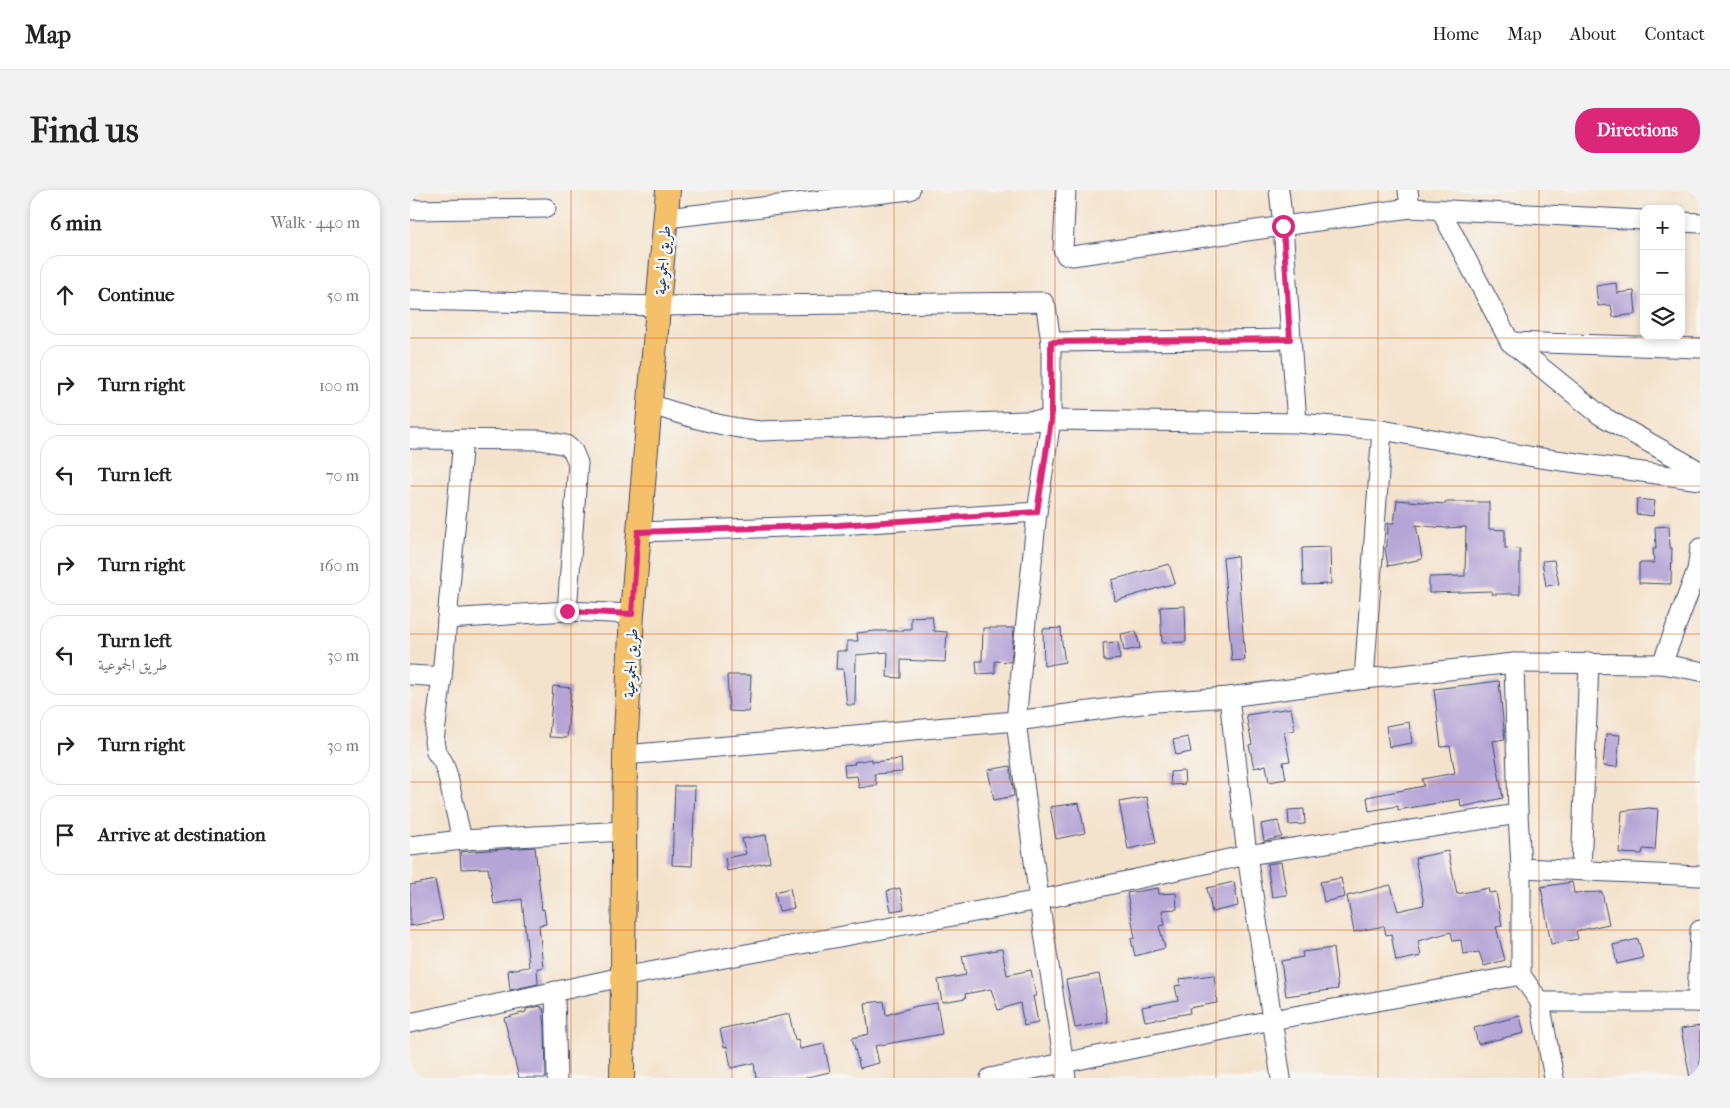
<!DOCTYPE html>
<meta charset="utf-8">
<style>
:root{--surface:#fff;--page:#f2f2f2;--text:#222;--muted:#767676;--line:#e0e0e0;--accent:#db2777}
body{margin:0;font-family:"IM FELL French Canon",Amiri,serif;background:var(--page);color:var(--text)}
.controls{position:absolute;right:15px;top:15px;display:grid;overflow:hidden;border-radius:10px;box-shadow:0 2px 8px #0003}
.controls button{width:45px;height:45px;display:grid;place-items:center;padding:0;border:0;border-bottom:1px solid var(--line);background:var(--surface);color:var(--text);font:25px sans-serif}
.stop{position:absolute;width:15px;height:15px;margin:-11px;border:4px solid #db2777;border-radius:50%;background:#fff}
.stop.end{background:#db2777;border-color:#fff;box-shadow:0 1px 5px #0008}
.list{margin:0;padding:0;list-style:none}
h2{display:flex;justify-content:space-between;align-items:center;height:65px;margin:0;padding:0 20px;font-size:21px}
h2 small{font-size:16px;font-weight:400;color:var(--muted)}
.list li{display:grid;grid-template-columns:32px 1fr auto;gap:15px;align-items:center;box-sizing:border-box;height:80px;margin:0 10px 10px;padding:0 10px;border:1px solid var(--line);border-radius:20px}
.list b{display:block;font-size:19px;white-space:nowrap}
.list p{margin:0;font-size:16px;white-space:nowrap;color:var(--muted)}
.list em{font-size:16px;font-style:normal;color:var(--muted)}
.icon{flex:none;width:28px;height:28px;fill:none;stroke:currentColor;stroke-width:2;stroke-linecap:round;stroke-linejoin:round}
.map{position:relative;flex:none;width:1290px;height:888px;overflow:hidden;border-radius:20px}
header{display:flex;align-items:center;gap:30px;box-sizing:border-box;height:70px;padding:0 25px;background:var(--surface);border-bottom:1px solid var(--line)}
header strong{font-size:24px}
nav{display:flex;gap:28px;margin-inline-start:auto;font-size:18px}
.intro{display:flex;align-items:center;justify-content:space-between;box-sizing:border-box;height:120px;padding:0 30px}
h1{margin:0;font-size:35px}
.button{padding:12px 22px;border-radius:20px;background:var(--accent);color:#fff;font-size:18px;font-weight:700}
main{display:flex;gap:30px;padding:0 30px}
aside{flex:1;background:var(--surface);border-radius:20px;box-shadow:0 2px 8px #0003}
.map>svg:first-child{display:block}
</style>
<header>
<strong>Map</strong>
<nav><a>Home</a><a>Map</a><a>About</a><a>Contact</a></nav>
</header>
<div class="intro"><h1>Find us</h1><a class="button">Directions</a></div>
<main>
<aside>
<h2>6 min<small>Walk · 440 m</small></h2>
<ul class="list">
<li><svg class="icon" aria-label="ahead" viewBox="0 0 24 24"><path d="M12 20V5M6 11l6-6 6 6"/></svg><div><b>Continue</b></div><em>50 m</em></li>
<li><svg class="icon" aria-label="right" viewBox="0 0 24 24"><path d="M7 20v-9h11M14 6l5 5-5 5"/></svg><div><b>Turn right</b></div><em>100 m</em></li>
<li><svg class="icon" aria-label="left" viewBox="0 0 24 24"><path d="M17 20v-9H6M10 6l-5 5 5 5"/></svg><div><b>Turn left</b></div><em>70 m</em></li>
<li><svg class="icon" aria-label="right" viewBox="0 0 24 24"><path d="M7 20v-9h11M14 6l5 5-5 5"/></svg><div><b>Turn right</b></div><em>160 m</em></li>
<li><svg class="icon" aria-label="left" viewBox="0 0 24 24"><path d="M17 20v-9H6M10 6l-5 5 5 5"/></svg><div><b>Turn left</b><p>طريق الجموعية</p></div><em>30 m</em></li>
<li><svg class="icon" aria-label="right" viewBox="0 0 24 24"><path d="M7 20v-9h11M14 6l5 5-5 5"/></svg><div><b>Turn right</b></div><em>30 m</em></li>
<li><svg class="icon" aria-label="arrive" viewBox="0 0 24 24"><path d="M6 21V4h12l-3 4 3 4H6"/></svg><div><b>Arrive at destination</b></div></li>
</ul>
</aside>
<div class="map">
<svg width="1290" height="888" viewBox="0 0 1290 888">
<rect width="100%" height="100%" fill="#f6f6f2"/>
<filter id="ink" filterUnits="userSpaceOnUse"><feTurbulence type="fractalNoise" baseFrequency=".02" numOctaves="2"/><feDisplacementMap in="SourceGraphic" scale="10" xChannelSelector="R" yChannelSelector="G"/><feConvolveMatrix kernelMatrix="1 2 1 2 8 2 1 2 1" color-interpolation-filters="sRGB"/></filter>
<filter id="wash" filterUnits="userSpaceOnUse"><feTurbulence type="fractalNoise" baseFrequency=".0096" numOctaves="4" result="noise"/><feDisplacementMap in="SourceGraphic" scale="20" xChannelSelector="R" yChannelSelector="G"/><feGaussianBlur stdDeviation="1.12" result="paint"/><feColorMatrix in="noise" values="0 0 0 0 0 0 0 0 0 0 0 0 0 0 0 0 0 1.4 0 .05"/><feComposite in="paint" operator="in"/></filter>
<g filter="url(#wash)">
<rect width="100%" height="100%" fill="#f4e3cc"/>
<g id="blocks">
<g fill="#b5a5d6">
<path d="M1206,93l1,10 17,-2 2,23 -23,3 -2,-12 -13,1 -2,-20z"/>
<path d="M1227,309l18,2 -2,15 -17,-2z"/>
<path d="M987,310l48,4 1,-2h43v27l16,1v18l15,1v45h-29l1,-3 -63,2v-16l36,-1 1,-49 -21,1 -29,-3 6,34 -34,7 -3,-18 2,-2 1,-23h6z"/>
<path d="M1259,336l1,22h2l-1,36 -32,-1v-20h15l-1,-14h3l-1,-22z"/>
<path d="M920,357l1,37 -28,1 -1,-37z"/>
<path d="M827,366l8,104 -13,1 -9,-103z"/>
<path d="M1144,370l5,24 -13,2 -4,-25z"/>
<path d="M759,374l6,19 -60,18 -3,-21z"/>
<path d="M775,416l1,36 -24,1 -2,-36z"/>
<path d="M522,426l2,15 13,1 -2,30 -44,-2v18l-14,-1 1,-25 -32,3 -1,50h-8l-4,-36h-7l1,-18h10v-10h11l-1,-8 18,-2h28v-2h8v-12z"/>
<path d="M573,438h31l-3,34 -16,-1v12l-18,1 -1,-13h6z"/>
<path d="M651,438l1,15 3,19 -21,4 -1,-37z"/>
<path d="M726,441l4,17 -16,3 -3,-17z"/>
<path d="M708,452l2,17 -16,2 -1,-18z"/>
<path d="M317,485h24l-2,37 -20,-1z"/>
<path d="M1089,491l6,58 -12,2 10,57 -42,9 -1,-8 -62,11v-4l-29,5 -2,-14 57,-11 -2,-7 33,-6 -5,-27 -9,1 -7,-58z"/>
<path d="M143,496l18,2 -4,50 -18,-1z"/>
<path d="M881,518l4,22 -11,2 6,29 -7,1 3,17 -17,3 -3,-17 -12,3 -5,-23 3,-1 -6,-29z"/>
<path d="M999,532l3,21 -23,4 -3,-21z"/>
<path d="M1196,544l14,1 -3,32 -14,-1z"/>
<path d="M778,547l3,15 -15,3 -3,-15z"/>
<path d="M462,569v3l29,-3 1,13 -28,2 3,11 -18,3 -2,-12 -12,1 -1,-12 11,-1 -1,-2z"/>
<path d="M600,576l4,30 -20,4 -6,-30z"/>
<path d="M774,581l1,13 -14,1 -1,-13z"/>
<path d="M265,596h20l-3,80 -20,-1z"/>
<path d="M737,607l9,46 -28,6 -9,-47z"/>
<path d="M669,613l6,30 -29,6 -6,-32z"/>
<path d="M1239,618l9,1 -3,41 -12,-1 -1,5 -23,-1 3,-42z"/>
<path d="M894,619l1,15 -16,1 -1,-15z"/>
<path d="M868,631l4,16 -18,4 -3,-17z"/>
<path d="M356,645l4,27 -43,9 -2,-13 21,-4 -4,-15z"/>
<path d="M125,657l7,63 2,-1 2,15 -7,1 4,43h-6l1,16 -28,6 -2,-20 21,-3 -7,-68 -28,5 -6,-36 -27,1 -1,-17z"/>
<path d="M1038,661l9,43 31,-6 1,5 7,-1 6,34 -6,1 9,33 -21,6 -5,-14 -16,2 -2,-14 -8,1 -2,-9 -33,9 3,15 -25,5 -5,-27 -5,1 -2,-9 -30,6 -7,-36 43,-11 1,1 7,25 25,-6 1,-1 -9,-46z"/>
<path d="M871,672l6,33 -15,2 -5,-33z"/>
<path d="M931,688l4,19 -21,5 -4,-20z"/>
<path d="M25,690l8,40 -33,6v-41z"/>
<path d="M824,692l4,24 -26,6 -5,-24z"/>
<path d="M1162,692l2,11 28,-1 7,32 -33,7 2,8 -27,5 -10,-57z"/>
<path d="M380,698l4,20 -15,3 -4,-19z"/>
<path d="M490,698l4,21 -13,2 -4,-20z"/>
<path d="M748,698l1,6 17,-1 1,16 -15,1 3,15 -6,1 6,22 -30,8 -4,-17 4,-1 -8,-45z"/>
<path d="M1228,749l5,19 -26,6 -4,-19z"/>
<path d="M923,758l5,41 -52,7 -5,-35 22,-4 -1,-5z"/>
<path d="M592,759l5,26 24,-5 5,26h-3l5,27 -14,3 -4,-23 -22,7 -7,-21 -26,5 1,4 -24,4 -4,-22 28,-5 -4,-19z"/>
<path d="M689,784l9,48 -33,6 -9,-48z"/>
<path d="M804,785l3,28 -28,5 1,5 -45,8 -3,-14 36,-7 -3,-14 6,-1 -1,-6z"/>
<path d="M474,811l2,14 31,-9 20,-3 5,31 -67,12 4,17 -19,5 -8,-30 17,-4 -4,-31z"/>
<path d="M131,816v2h2l2,20 1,50h-27l-15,-60 22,-6v-3z"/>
<path d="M379,824l6,26 3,-1 2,10 24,-5 6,28 -27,6h-47l-2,-15 -23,5 -4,-22 -3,1 -4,-18z"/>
<path d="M1110,826l4,17 -46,11 -4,-16z"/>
<path d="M1290,836v52h-10l-9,-49z"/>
</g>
</g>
</g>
<g filter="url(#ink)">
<use href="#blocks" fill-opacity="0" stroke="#3c4a6e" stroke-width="1"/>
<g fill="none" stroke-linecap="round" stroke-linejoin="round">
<defs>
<g id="minor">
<path d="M656,0l-3,59 3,6 6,1 338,-48 234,12"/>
<path d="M869,0l4,36 14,197"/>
<path d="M998,0l2,18"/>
<path d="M1030,19l70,133 90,73 96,54 4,5"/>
<path d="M0,20l136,-2"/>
<path d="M256,28l244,-28"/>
<path d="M1271,32l19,1"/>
<path d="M0,110l249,6 384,-4 3,5 5,35v78l-14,92 -21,209 23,179 27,178"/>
<path d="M641,152l240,-3"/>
<path d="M1100,152l190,6"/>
<path d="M240,214c38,13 71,23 111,27l290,-11 246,3 85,7 152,27 166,23"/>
<path d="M0,249l131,1 25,5 7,6 5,12 -11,148"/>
<path d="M228,342l201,-7 198,-13"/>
<path d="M37,429l120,-8 65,3"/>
<path d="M1104,473l4,151 3,54v107l19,27 14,76"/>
<path d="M1252,474l35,-94 3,-22"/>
<path d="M0,485l32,2"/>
<path d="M954,489l18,-249"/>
<path d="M819,507l18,158 34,223"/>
<path d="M215,565l391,-34 140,-19 73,-5 135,-18 150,-16 148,1 38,7"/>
<path d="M52,650l-15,-67 -4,-11 -7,-10 -2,-11 8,-64 21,-238"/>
<path d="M0,656l52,-6 163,-9"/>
<path d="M1111,678l179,8"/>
<path d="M1171,680l8,-208"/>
<path d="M145,801l2,87"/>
<path d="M1130,812h160"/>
<path d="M1287,812l3,-72"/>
<path d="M0,833l212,-46 417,-77 208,-45 271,-41"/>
<path d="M580,888l282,-58 249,-45"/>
</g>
<path id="major" d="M212,888l3,-323 7,-141 36,-424"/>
</defs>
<use href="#minor" stroke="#3c4a6e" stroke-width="21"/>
<use href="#major" stroke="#3c4a6e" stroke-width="26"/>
<use href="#minor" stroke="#fff" stroke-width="19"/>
<use href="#major" stroke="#f4c16a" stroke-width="24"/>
</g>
</g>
<g fill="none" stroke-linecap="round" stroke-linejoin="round" filter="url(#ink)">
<path stroke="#db2777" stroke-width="6" d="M157,421l65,3 6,-82 201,-7 198,-13 14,-92v-78l239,-3 -7,-113"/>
</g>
<path fill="none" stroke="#de5710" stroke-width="1" stroke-opacity="0.55" d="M161,0v888M322,0v888M484,0v888M645,0v888M806,0v888M968,0v888M1129,0v888M0,148h1290M0,296h1290M0,444h1290M0,592h1290M0,740h1290"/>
<g text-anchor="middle" stroke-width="5" stroke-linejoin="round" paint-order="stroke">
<g font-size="16" fill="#1b2f5e" stroke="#f6f6f2">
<text transform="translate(252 70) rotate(-86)" y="6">طريق الجموعية</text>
<text transform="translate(220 473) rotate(-87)" y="6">طريق الجموعية</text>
</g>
</g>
</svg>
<div class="controls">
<button>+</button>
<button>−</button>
<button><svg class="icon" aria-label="layers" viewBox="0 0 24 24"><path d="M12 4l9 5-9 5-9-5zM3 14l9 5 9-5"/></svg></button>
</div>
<div class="stop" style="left:873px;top:36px"></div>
<div class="stop end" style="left:157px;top:421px"></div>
</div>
</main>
